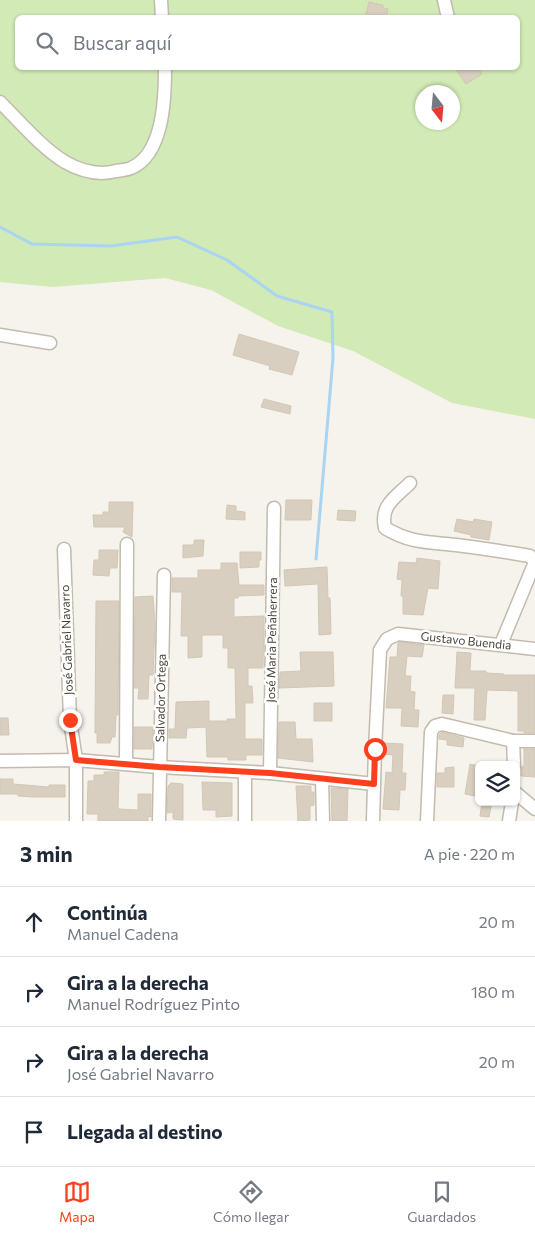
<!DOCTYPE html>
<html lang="es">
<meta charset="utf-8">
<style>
:root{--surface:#fff;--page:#f2f2f3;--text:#1f2937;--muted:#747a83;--line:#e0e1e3;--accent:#fc3f1d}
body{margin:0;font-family:Commissioner,sans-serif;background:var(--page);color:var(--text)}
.controls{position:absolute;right:15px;bottom:15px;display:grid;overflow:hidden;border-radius:8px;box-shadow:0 1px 4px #0004}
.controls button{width:45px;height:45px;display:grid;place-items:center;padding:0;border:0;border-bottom:1px solid var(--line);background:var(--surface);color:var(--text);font:25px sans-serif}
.compass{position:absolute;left:415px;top:85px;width:45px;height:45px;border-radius:50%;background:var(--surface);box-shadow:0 1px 4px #0004;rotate:164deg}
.stop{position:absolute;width:15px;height:15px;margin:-11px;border:4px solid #fc3f1d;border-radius:50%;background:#fff}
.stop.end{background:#fc3f1d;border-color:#fff;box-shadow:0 1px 5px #0008}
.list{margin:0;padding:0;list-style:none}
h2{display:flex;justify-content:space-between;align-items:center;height:65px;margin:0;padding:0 20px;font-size:21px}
h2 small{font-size:16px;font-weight:400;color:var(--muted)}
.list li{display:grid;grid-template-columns:32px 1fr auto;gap:15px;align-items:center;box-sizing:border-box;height:70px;padding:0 20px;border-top:1px solid var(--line)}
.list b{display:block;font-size:19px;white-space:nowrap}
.list p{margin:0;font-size:16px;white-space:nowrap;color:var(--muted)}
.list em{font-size:16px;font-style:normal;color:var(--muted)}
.icon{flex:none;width:28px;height:28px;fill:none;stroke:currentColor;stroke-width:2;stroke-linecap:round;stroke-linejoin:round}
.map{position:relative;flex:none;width:535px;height:821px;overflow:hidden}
.search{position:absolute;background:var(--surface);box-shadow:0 1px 4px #0004;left:15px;right:15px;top:15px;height:55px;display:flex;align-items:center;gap:12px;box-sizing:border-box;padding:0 18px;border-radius:8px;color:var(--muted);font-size:19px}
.sheet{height:345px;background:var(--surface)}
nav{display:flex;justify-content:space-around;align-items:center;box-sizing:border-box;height:70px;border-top:1px solid var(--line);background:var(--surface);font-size:14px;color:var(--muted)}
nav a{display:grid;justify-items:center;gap:2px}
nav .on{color:var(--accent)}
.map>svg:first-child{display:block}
</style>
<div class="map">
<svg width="535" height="821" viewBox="0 0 535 821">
<rect width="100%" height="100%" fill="#f6f3ec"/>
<path fill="#d2eab5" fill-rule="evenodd" d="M0,0h535v419l-83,-16 -99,-52 -75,-25 -67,-36 -46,-12 -112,9 -53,-5zM18,18h500v50h-500zM422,92h30v30h-30z"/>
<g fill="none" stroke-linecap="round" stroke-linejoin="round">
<path stroke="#a9d4f2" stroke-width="3" d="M0,227l32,17 79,2 66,-9 50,23 50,36 55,16 1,46 -17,201"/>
</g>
<g fill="#d8cfc1" stroke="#d3c7b4">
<path d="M369,2l14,3v3l5,1 -2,9h-21z"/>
<path d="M455,68h23l4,6 -16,10z"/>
<path d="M239,334l60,18 -7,23 -23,-6 1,-3 -37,-11z"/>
<path d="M264,399l27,7 -1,8 -29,-7z"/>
<path d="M286,500h26l-1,20h-26z"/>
<path d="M109,502h24l-1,35 -9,-5 2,-5h-31l-1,-12h10v-3h6z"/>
<path d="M227,505l9,1v5l9,1v8l-19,-1z"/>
<path d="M338,510l18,1 -1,10 -18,-1z"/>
<path d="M457,519l16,3 1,-3 18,3 -3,18 -18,-3v-2l-17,-4z"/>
<path d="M194,540h10l-1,16 -20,2v-13h11z"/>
<path d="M99,550h19l-1,18h-7l-1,8 -16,-1 1,-15h5z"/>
<path d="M240,552h21v8h-2v7l-19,1z"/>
<path d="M417,558l23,3 -2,28 -10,-1 -5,27 -20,-1v-18h-2l1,-16 -5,-1 2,-17 17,1z"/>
<path d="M221,563h16l2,22h25v10l-26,1v2h-4v19l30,-1 -1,52h-15v18h4l1,17h-8v36h17v16h-16v5h-18v-3h-21l-1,-30 -19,1 -1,10h-17v-9h6l1,-27 33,-1v20h18v-2h9l-1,-51h-7v-20h-5v-13h-21v22l-14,1v-22h-7l1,-44h-10v-14h26v-8h23z"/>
<path d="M327,567l1,31h2l1,36 -12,1 -1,-51 -33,2 -1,-16z"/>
<path d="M153,596l2,28 -2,51h-4l-1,24h-10l1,-11h-5l1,-91z"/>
<path d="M96,601h23l-1,114h-2l-1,22h-3l-2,6h-13v-10h-2z"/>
<path d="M399,642l25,3 -2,12 -15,-1 -2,20h6l-1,15 5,1 -1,18h5l-1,17 -17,-1 1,-18h-16l4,-51h7l1,-14z"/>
<path d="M300,652h33l1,34 -55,2 1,-16 21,-1z"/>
<path d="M457,652l14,1 -1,18h16v2l18,1 -1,1h32v58h-11v-2h-6v-40l-31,-1 -2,30h-11l1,-32h-20z"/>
<path d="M443,695h11l-1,19 -11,-1z"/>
<rect x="314" y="703" width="18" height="18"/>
<path d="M0,718h8l1,17h-9z"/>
<path d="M279,722h16l1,17h16l1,23 -35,-4z"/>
<path d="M134,727h19l-1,22h-18z"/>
<path d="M442,732l22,6 -1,9 -16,-2v-5l-8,-1v-4z"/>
<path d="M383,743l20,1 -1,29h4l-1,17h-5l-1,20 -16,-1 3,-37 6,1 1,-18 -10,-1z"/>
<path d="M524,749h11v28l-14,-1v-8l3,-3z"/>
<path d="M470,764l9,2v16h-2l-2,14 -10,-2z"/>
<path d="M454,767v20h-17v-14h8v-5z"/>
<path d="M104,772h15l-1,37 20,1v-16h13v23l-3,-1v5h-50v-7h-11l1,-33h6v-6h10z"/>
<path d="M0,779h13v5l36,3v-2h16v12h-32l-15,-1v-2h-18z"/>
<path d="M202,782l30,1v33l-16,1v-7h-13z"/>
<path d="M171,783l12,1v36l-10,-1v-7l-6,1 1,-27z"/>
<path d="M296,786h15v6h3v13l-4,1v14l-12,1z"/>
<path d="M331,788l17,1 -1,32h-15z"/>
<path d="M482,802h10l-3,15 -9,-1z"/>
</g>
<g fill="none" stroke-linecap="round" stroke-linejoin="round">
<defs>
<g id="minor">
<path d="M161,0l1,18"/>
<path d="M444,0l4,18"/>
<path d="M0,102c19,19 42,46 65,60 16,9 33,14 51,9 5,-1 11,-1 15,-3 33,-14 34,-71 34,-100"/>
<path d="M0,335l50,8"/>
<path d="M410,483c-15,15 -30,22 -25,45 25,15 43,14 71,17 25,3 50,7 74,11l5,6 -34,82"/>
<path d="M64,549l6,171 6,40v61"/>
<path d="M513,741l1,24"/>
<path d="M0,761l76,-1 83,7 111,6 104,11"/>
<path d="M126,763l1,-219"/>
<path d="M245,772v49"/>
<path d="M270,773l4,-265"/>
<path d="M322,779l1,42"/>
<path d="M516,793l19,16"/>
<path d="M159,821l5,-246"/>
<path d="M373,821l2,-72 5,-99 7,-11 11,-5 137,15"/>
<path d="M427,821l4,-89 4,-6 7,-2 71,17h22"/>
<path d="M509,821l3,-19"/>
</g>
</defs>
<use href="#minor" stroke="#c2bbae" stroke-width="15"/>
<use href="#minor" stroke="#fff" stroke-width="12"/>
</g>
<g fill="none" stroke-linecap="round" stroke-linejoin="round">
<path stroke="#fc3f1d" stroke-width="6" d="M70,720l6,40 83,7 111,6 104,11 1,-35"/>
</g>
<g text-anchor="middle" stroke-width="5" stroke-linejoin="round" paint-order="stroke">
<g font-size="12" fill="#4b4439" stroke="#fff">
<text transform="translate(67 640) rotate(-92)" y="4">José Gabriel Navarro</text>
<text transform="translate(272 640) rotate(-89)" y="4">José Maria Peñaherrera</text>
<text transform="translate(466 641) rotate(6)" y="4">Gustavo Buendia</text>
<text transform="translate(161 698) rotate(-89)" y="4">Salvador Ortega</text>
</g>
</g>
</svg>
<div class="controls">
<button><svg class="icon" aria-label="layers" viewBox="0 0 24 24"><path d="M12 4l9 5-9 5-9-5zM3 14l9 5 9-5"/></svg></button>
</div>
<svg class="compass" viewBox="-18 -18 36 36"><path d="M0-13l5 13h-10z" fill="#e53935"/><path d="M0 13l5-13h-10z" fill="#747a83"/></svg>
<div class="stop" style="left:375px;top:749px"></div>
<div class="stop end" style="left:70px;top:720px"></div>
<div class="search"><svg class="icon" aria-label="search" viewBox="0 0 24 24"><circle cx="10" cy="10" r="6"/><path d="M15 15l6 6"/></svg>Buscar aquí</div>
</div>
<section class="sheet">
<h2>3 min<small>A pie · 220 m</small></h2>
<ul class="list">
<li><svg class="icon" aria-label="ahead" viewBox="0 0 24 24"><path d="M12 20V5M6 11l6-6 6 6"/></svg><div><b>Continúa</b><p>Manuel Cadena</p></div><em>20 m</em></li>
<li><svg class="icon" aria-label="right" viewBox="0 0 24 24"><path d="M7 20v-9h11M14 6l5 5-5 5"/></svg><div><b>Gira a la derecha</b><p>Manuel Rodríguez Pinto</p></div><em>180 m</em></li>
<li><svg class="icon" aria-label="right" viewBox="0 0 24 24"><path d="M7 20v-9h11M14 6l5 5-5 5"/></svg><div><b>Gira a la derecha</b><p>José Gabriel Navarro</p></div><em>20 m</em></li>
<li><svg class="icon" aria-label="arrive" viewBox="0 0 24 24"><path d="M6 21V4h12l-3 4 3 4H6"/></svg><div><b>Llegada al destino</b></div></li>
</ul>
</section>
<nav>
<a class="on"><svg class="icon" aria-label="map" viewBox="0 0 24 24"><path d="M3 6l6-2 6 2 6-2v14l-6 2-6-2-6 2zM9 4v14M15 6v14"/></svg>Mapa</a>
<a><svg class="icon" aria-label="directions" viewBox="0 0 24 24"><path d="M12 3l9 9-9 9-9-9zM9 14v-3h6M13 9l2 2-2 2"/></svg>Cómo llegar</a>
<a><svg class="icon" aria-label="saved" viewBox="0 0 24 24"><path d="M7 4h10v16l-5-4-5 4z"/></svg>Guardados</a>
</nav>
